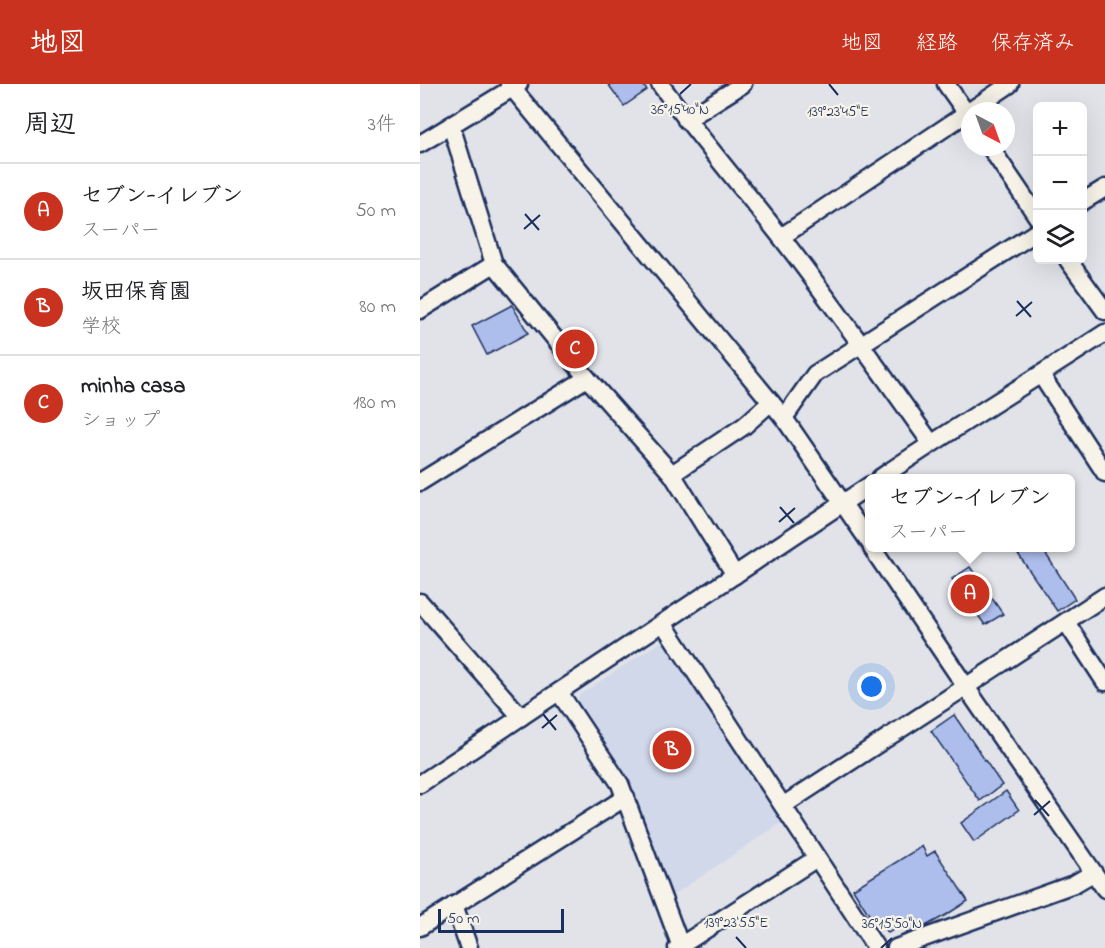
<!DOCTYPE html>
<html lang="ja">
<meta charset="utf-8">
<style>
:root{--surface:#fff;--page:#f6f6f6;--text:#202124;--muted:#757577;--line:#e0e0e0;--accent:#c8321e}
body{margin:0;font-family:"Indie Flower","Klee One",sans-serif;background:var(--page);color:var(--text)}
.controls{position:absolute;right:18px;top:18px;display:grid;overflow:hidden;border-radius:9px;box-shadow:0 6px 24px #0002}
.controls button{width:54px;height:54px;display:grid;place-items:center;padding:0;border:0;border-bottom:2px solid var(--line);background:var(--surface);color:var(--text);font:30px sans-serif}
.compass{position:absolute;left:541px;top:18px;width:54px;height:54px;border-radius:50%;background:var(--surface);box-shadow:0 6px 24px #0002;rotate:139deg}
.scale{position:absolute;left:18px;bottom:15px;width:126px;box-sizing:border-box;padding-left:6px;border:3px solid #1b2f5e;border-top:0;font-size:16px;line-height:21px;white-space:nowrap;color:#1b2f5e;-webkit-text-stroke:4px #f7f3e8;paint-order:stroke}
.you{position:absolute;left:452px;top:603px;width:21px;height:21px;margin:-15px;border:4px solid #fff;border-radius:50%;background:#1a73e8;box-shadow:0 0 0 9px #1a73e833}
.badge{display:grid;place-items:center;width:39px;height:39px;border-radius:50%;background:var(--accent);color:#fff;font-size:20px;font-weight:700}
.pin{position:absolute;translate:-50% -50%;border:3px solid #fff;box-shadow:0 2px 6px #0006}
.popup{position:absolute;left:445px;top:390px;width:210px;height:78px;box-sizing:border-box;display:grid;place-content:center;border-radius:9px;background:var(--surface);filter:drop-shadow(0 2px 4px #0005);font-size:20px;white-space:nowrap;color:var(--muted)}
.popup b{font-size:22px;color:var(--text)}
.popup::after{content:'';position:absolute;left:50%;top:100%;margin-left:-12px;border:12px solid transparent;border-top-color:var(--surface)}
.list{margin:0;padding:0;list-style:none}
h2{display:flex;justify-content:space-between;align-items:center;height:78px;margin:0;padding:0 24px;font-size:26px}
h2 small{font-size:20px;font-weight:400;color:var(--muted)}
.list li{display:grid;grid-template-columns:39px 1fr auto;gap:18px;align-items:center;box-sizing:border-box;height:96px;padding:0 24px;border-top:2px solid var(--line)}
.list b{display:block;font-size:22px;white-space:nowrap}
.list p{margin:0;font-size:20px;white-space:nowrap;color:var(--muted)}
.list em{font-size:20px;font-style:normal;color:var(--muted)}
.icon{flex:none;width:33px;height:33px;fill:none;stroke:currentColor;stroke-width:2;stroke-linecap:round;stroke-linejoin:round}
.map{position:relative;flex:none;width:685px;height:864px;overflow:hidden}
header{display:flex;align-items:center;gap:36px;box-sizing:border-box;height:84px;padding:0 30px;background:var(--accent);color:#fff}
header strong{font-size:28px}
nav{display:flex;gap:33px;margin-inline-start:auto;font-size:21px}
main{display:flex}
aside{flex:1;background:var(--surface)}
.map>svg:first-child{display:block}
</style>
<header>
<strong>地図</strong>
<nav><a>地図</a><a>経路</a><a>保存済み</a></nav>
</header>
<main>
<aside>
<h2>周辺<small>3件</small></h2>
<ul class="list">
<li><span class="badge">A</span><div><b>セブン-イレブン</b><p>スーパー</p></div><em>50 m</em></li>
<li><span class="badge">B</span><div><b>坂田保育園</b><p>学校</p></div><em>80 m</em></li>
<li><span class="badge">C</span><div><b>minha casa</b><p>ショップ</p></div><em>180 m</em></li>
</ul>
</aside>
<div class="map">
<svg width="685" height="864" viewBox="0 0 685 864">
<rect width="100%" height="100%" fill="#e1e3e9"/>
<filter id="ink" filterUnits="userSpaceOnUse"><feTurbulence type="fractalNoise" baseFrequency=".0167" numOctaves="2"/><feDisplacementMap in="SourceGraphic" scale="12" xChannelSelector="R" yChannelSelector="G"/><feConvolveMatrix kernelMatrix="1 2 1 2 8 2 1 2 1" color-interpolation-filters="sRGB"/></filter>
<g filter="url(#ink)">
<path fill="#d1d8ea" d="M245,555l120,181 -113,76 -39,-102 -56,-88 2,-11z"/>
<g fill="#adbdec" stroke="#1b2f5e" stroke-width="1.5">
<path d="M188,0h34l5,6 -23,16z"/>
<path d="M92,221l16,28 -41,22 -15,-29z"/>
<path d="M594,464h28l33,51 -18,12z"/>
<path d="M550,483l33,47 -18,11 -33,-46z"/>
<path d="M534,631l48,70 -22,16 -49,-70z"/>
<path d="M586,707l13,19 -45,32 -13,-19z"/>
<path d="M502,762l5,10 8,-5 33,50 -22,14 -37,20 -7,-10 -14,8 -9,-15 -6,3 -20,-32z"/>
</g>
<g fill="none" stroke-linecap="round" stroke-linejoin="round">
<defs>
<g id="minor">
<path d="M89,0l275,334 86,125"/>
<path d="M240,0c39,53 81,102 121,153 52,67 101,137 150,206"/>
<path d="M526,0l24,34"/>
<path d="M550,27l40,-27"/>
<path d="M266,36l57,-36"/>
<path d="M31,41l43,139 93,114 85,96 63,101"/>
<path d="M0,60l99,-60"/>
<path d="M570,63l48,71"/>
<path d="M662,118l23,-14"/>
<path d="M361,153l189,-126"/>
<path d="M648,176l37,51"/>
<path d="M0,226l74,-46"/>
<path d="M621,291l64,98"/>
<path d="M364,334l31,-44 223,-143"/>
<path d="M252,390l72,-48 27,-24"/>
<path d="M460,394c73,-50 150,-96 225,-145"/>
<path d="M0,398l167,-104"/>
<path d="M452,464l94,139 139,202"/>
<path d="M0,518l101,115"/>
<path d="M646,538l39,60"/>
<path d="M243,539l213,325"/>
<path d="M139,608l61,92 61,163"/>
<path d="M0,700l450,-299"/>
<path d="M364,721l321,-209"/>
<path d="M34,821l15,43"/>
<path d="M0,843l206,-130"/>
<path d="M257,864l140,-90"/>
<path d="M476,864l178,-64 19,-11"/>
</g>
</defs>
<use href="#minor" stroke="#1b2f5e" stroke-width="21"/>
<use href="#minor" stroke="#f7f3e8" stroke-width="16"/>
</g>
</g>
<path fill="none" stroke="#1b2f5e" stroke-width="2" d="M409,0l9,11M260,10l11,-10M105,130l14,16M104,145l16,-14M597,217l14,16M596,232l16,-14M360,423l14,16M359,438l16,-14M123,630l13,16M122,644l15,-13M615,716l14,16M614,731l16,-14M316,853l10,11M461,864l11,-10"/>
<g font-size="15" text-anchor="middle" fill="#1b2f5e" stroke="#f7f3e8" stroke-width="4.5" stroke-linejoin="round" paint-order="stroke">
<text x="260" y="30">36°15'40"N</text>
<text x="418" y="32">139°23'45"E</text>
<text x="316" y="843">139°23'55"E</text>
<text x="472" y="844">36°15'50"N</text>
</g>
</svg>
<div class="controls">
<button>+</button>
<button>−</button>
<button><svg class="icon" aria-label="layers" viewBox="0 0 24 24"><path d="M12 4l9 5-9 5-9-5zM3 14l9 5 9-5"/></svg></button>
</div>
<svg class="compass" viewBox="-18 -18 36 36"><path d="M0-13l5 13h-10z" fill="#e53935"/><path d="M0 13l5-13h-10z" fill="#757577"/></svg>
<div class="scale">50 m</div>
<div class="you"></div>
<div class="pin badge" style="left:550px;top:510px">A</div>
<div class="popup"><b>セブン-イレブン</b>スーパー</div>
<div class="pin badge" style="left:252px;top:666px">B</div>
<div class="pin badge" style="left:155px;top:265px">C</div>
</div>
</main>
